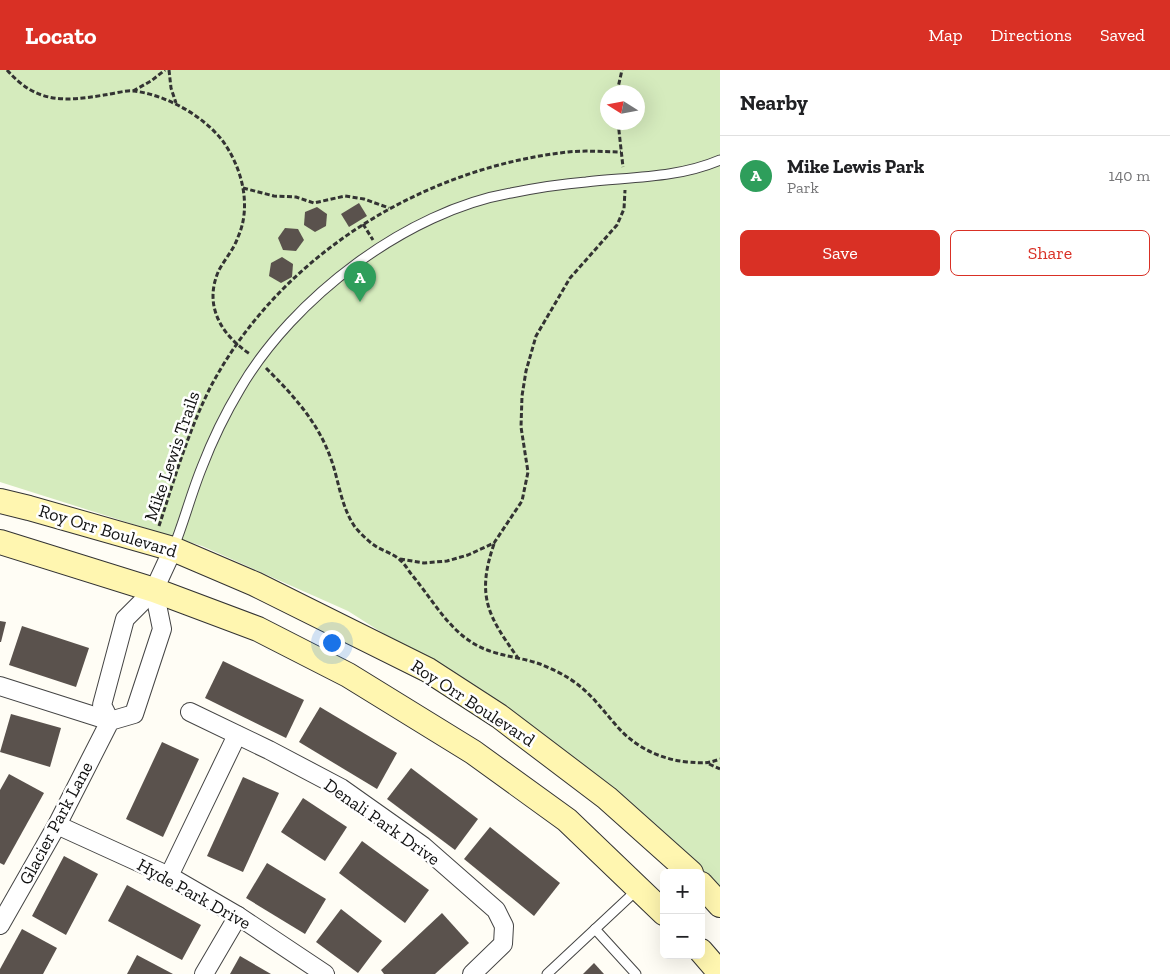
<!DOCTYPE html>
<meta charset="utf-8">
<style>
:root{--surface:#fff;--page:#f6f6f6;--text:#202124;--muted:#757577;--line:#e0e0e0;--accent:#d93025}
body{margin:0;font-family:"Zilla Slab",serif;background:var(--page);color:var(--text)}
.controls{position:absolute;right:15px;bottom:15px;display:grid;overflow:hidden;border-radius:8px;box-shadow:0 5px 20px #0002}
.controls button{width:45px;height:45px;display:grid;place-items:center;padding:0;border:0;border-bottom:1px solid var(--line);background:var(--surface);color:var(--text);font:25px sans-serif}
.compass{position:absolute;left:600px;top:15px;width:45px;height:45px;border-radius:50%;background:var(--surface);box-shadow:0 5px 20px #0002;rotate:281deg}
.you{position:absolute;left:331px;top:572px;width:18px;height:18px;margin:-12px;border:4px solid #fff;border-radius:50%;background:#1a73e8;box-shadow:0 0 0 8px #1a73e833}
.badge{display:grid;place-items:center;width:32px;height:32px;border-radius:50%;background:var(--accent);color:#fff;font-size:16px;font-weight:700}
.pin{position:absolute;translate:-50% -41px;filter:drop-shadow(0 1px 2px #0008)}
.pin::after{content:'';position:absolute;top:26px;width:18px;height:15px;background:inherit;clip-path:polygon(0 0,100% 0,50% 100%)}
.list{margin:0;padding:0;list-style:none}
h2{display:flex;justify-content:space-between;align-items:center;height:65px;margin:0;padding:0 20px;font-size:21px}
h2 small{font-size:16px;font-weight:400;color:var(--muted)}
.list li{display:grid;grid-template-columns:32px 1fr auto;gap:15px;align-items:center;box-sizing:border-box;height:80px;padding:0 20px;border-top:1px solid var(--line)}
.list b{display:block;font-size:19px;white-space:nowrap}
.list p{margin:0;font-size:16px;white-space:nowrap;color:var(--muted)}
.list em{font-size:16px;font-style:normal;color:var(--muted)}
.actions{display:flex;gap:10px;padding:15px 20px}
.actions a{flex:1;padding:11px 0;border:1px solid var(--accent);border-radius:8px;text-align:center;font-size:18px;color:var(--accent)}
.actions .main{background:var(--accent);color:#fff}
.map{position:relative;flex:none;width:720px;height:904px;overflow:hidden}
header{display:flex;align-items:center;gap:30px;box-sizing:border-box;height:70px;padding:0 25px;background:var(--accent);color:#fff}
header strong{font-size:24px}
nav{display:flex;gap:28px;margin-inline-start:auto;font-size:18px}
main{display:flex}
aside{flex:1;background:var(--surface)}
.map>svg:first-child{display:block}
</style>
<header>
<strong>Locato</strong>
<nav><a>Map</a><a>Directions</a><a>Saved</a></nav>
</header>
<main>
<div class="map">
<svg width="720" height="904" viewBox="0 0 720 904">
<rect width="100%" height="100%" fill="#fffdf5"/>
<path fill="#d5ebbd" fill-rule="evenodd" d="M0,0h720v819l-101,-94 -79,-62 -192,-122 -146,-65 -202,-64zM608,22h30v30h-30z"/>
<g fill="#5a524d">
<path d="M359,133l8,13 -18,11 -8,-13z"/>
<path d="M317,137l10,7 -1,12 -11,6 -11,-7 1,-13z"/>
<path d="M285,158l13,1 6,11 -8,11 -13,-1 -5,-12z"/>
<path d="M282,187l11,7 -1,13 -11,6 -12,-7 2,-13z"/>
<path d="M0,551l6,1 -5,20h-1z"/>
<path d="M22,556l67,22 -13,39 -67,-22z"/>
<path d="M223,591l81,39 -18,38 -81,-40z"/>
<path d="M320,637l77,46 -20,36 -78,-47z"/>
<path d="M11,644l50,14 -11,39 -50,-15z"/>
<path d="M162,672l37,17 -36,78 -37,-18z"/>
<path d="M411,698l67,51 -23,31 -68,-51z"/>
<path d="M9,704l35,19 -40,72 -4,-2v-73z"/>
<path d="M243,707l36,16 -36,79 -36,-16z"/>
<path d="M303,728l44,29 -22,34 -44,-29z"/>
<path d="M490,757l70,56 -26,33 -70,-57z"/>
<path d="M362,771l67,49 -24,33 -66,-50z"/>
<path d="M64,786l34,18 -32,61 -34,-19z"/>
<path d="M267,793l59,36 -21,35 -59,-36z"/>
<path d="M127,815l74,40 -19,35 -74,-39z"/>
<path d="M341,839l41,32 -24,32 -42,-31z"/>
<path d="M442,843l27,30 -34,31h-51l-3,-4z"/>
<path d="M22,859l35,19 -14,26h-43v-5z"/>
<path d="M137,885l36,19h-46z"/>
<path d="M240,886l31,18h-41z"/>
<path d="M594,893l10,11h-21z"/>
</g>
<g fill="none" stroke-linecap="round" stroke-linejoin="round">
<defs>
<g id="lane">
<path d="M173,479c11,-27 18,-55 29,-82 10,-26 23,-53 38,-78 53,-91 167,-178 271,-196 25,-5 50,-9 75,-11 45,-5 92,-4 134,-22"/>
<path d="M595,859l41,45"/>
<path d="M547,904l91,-85"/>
</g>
<g id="street">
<path d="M0,616l110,35"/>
<path d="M190,642l79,38 72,38 82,58 73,64 8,16 -1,18 -31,30"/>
<path d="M110,651l-8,-16 23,-86 29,-29 19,-41"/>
<path d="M57,755l112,51 69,40 87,58"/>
<path d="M169,806l68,-141"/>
<path d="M0,855l57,-100 53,-104 24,-7 28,-85 -8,-39"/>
<path d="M204,904l34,-58"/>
</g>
<g id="secondary">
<path d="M0,431l29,7 144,41 82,35 173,86 71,46 108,82 84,75"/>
<path d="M0,472l154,48 104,39 90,46 125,77 94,68 97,93"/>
<path d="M701,814l19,21"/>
<path d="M701,881l19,22"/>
</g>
</defs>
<use href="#lane" stroke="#444" stroke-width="11"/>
<use href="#street" stroke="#444" stroke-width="20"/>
<use href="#secondary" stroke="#333" stroke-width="26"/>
<g stroke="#333" stroke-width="3" stroke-dasharray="5 2.5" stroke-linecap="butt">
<path d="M7,0c29,33 56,32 97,25 9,-1 21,-5 30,-4 32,4 68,24 88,49 20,27 30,66 16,97 -4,12 -13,22 -19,33 -16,35 2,65 31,84"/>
<path d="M169,0l2,18 5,15"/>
<path d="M133,21l18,-10 14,-11"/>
<path d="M617,22l5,-22"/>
<path d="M618,52l5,45"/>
<path d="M243,118l31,8 22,1 18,6 31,-7 19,3 25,9"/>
<path d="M363,154l10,16"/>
<path d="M266,298c27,27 52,54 65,91 8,22 10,48 24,68 5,6 13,14 19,18 8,6 19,8 26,15 5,4 8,10 12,15 21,25 36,55 66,71 19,10 42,11 62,18 10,4 21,9 30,15 19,12 31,29 45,45 18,22 44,35 72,38 14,1 20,2 33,-3"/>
<path d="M159,456c15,-46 29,-94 51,-138 69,-132 212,-220 358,-236 18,-2 36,0 53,0"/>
<path d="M494,474c-18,52 -6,72 24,114"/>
<path d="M400,489l24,4 23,-2 21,-6 26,-12 28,-42 6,-29 -7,-45 1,-31 4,-25 10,-35 34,-58 47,-53 7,-16 1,-19"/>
<path d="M709,694l11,5"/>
</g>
<use href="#lane" stroke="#fff" stroke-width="9"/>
<use href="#street" stroke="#fff" stroke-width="18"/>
<use href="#secondary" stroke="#fff6b0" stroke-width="24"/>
</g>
<g text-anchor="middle" stroke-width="5" stroke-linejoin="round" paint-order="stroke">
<g font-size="18" fill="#111" stroke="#fff">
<text transform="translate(172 386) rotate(-71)" y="6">Mike Lewis Trails</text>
<text transform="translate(108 461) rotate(17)" y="6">Roy Orr Boulevard</text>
<text transform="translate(473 633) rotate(33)" y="6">Roy Orr Boulevard</text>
<text transform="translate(382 752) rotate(35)" y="6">Denali Park Drive</text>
<text transform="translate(56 753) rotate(-62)" y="6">Glacier Park Lane</text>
<text transform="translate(194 824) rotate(29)" y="6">Hyde Park Drive</text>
</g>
</g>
</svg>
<div class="controls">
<button>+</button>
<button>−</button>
</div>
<svg class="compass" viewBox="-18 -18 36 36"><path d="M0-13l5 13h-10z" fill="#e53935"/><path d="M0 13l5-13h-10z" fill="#757577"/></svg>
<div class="you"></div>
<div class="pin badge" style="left:360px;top:232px;background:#2e9e5b">A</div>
</div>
<aside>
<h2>Nearby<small></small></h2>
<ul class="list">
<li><span class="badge" style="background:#2e9e5b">A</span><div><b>Mike Lewis Park</b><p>Park</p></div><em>140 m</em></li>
</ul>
<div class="actions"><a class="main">Save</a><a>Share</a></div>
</aside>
</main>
